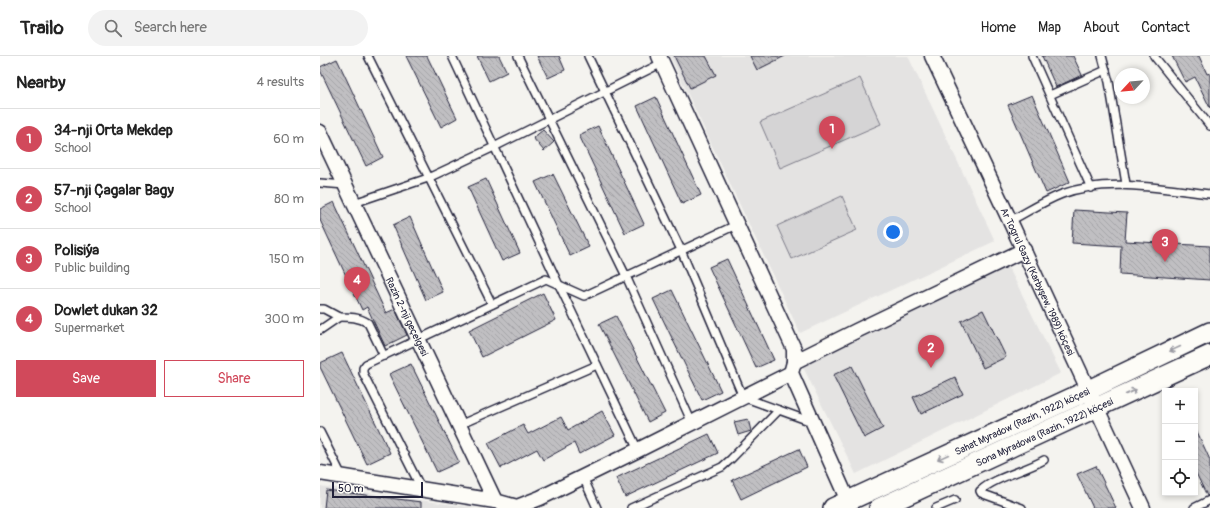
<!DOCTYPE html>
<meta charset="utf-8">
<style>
:root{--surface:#fff;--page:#f2f2f2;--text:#222;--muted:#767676;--line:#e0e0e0;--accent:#d1495b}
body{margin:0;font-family:Pangolin,sans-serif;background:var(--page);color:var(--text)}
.controls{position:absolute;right:12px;bottom:12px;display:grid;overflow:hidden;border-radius:0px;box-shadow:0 2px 6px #0003}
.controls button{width:36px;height:36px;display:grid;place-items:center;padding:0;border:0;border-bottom:1px solid var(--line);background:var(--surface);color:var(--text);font:20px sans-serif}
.compass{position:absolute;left:794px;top:12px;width:36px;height:36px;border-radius:50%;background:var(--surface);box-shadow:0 2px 6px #0003;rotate:244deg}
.scale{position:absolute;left:12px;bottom:10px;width:91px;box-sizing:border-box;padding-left:4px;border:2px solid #22223b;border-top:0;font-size:11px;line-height:14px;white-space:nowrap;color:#22223b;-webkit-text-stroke:3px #fdfcf7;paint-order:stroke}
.you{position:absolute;left:573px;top:176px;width:14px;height:14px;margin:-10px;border:3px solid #fff;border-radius:50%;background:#1a73e8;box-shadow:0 0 0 6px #1a73e833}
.badge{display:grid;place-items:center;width:26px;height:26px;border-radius:50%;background:var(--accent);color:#fff;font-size:13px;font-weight:700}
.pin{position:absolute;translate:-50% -33px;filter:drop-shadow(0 1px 2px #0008)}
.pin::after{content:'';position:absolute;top:21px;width:14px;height:12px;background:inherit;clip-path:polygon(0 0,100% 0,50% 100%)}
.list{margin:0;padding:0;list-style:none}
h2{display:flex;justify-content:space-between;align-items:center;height:52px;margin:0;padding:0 16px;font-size:17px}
h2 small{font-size:13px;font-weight:400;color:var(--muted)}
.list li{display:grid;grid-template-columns:26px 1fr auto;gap:12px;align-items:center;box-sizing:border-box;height:60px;padding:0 16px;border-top:1px solid var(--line)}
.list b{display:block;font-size:15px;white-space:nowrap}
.list p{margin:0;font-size:13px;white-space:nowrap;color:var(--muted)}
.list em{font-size:13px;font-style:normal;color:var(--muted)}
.actions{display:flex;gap:8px;padding:12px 16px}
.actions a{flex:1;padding:9px 0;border:1px solid var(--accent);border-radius:0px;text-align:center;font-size:14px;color:var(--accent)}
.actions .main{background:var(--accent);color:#fff}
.icon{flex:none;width:22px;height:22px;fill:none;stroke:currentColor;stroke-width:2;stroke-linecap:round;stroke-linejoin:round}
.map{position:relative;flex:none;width:890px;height:452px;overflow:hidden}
header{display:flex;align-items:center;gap:24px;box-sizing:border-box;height:56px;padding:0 20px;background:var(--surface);border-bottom:1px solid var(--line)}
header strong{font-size:19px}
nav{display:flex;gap:22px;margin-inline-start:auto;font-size:14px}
.search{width:280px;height:36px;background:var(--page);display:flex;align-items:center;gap:10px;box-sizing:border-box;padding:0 14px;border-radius:22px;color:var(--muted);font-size:15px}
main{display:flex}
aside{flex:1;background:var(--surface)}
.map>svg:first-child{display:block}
</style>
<header>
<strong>Trailo</strong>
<div class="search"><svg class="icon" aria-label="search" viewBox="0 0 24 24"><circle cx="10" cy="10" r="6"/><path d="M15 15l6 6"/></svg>Search here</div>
<nav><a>Home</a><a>Map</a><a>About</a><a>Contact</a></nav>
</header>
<main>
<aside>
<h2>Nearby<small>4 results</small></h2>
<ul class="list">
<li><span class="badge">1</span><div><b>34-nji Orta Mekdep</b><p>School</p></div><em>60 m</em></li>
<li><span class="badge">2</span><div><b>57-nji Çagalar Bagy</b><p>School</p></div><em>80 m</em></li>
<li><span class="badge">3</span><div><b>Polisiýa</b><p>Public building</p></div><em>150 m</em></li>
<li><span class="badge">4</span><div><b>Dowlet dukan 32</b><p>Supermarket</p></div><em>300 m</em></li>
</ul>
<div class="actions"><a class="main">Save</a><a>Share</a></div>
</aside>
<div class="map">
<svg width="890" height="452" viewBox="0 0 890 452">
<defs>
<pattern id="building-back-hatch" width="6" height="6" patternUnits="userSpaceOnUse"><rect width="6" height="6" fill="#c0bfc2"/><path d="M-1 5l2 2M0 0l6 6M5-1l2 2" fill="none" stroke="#a5a4a8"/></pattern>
</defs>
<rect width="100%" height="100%" fill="#f4f3ef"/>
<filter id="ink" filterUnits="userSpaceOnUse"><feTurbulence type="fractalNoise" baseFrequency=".025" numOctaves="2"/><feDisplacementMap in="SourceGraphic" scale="8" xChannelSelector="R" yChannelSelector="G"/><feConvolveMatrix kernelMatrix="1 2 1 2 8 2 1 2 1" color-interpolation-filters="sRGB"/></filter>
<g filter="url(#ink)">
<g fill="#e4e3e2">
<path d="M350,0h238l87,185 -195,92z"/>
<path d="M686,206l55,111 -205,101 -55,-111z"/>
<path d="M0,430l156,22h-156z"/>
</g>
<g fill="#d5d4d5" stroke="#7c7b88">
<path d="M540,22l21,46 -101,44 -20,-46z"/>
<path d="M522,140l15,34 -65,29 -15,-33z"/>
</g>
<g fill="url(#building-back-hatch)" stroke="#22223b">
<path d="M86,0h21l30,62 -16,9z"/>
<path d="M157,0h22l8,16 -18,9z"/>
<path d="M217,0h22l6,14 -17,8z"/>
<path d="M354,0h32l10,19 -26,13z"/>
<path d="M430,0h35l-28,14z"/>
<path d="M722,0h31l9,19 -26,12z"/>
<path d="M852,0h27l8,18 3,-1v35l-15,-31 -10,5z"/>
<path d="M17,3l46,98 -17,9 -46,-96v-3z"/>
<path d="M712,39l38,87 -24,11 -38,-88z"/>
<path d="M336,41l45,98 -19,9 -45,-98z"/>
<path d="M278,70l46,98 -19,9 -46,-98z"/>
<path d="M223,74l11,12 -10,9 -11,-13z"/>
<path d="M233,118l36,73 -19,9 -35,-74z"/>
<path d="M166,123l34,74 -18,8 -34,-74z"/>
<path d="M14,146l52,111 9,-4 12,26 -22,11 -18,-39 -5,3 -42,-90v-11z"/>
<path d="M754,154l53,3 -2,28 85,5v34l-90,-6 1,-28 -49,-3z"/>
<path d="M90,161l33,75 -17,8 -33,-75z"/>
<path d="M407,203l47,101 -18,8 -47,-101z"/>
<path d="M352,234l49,101 -19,9 -49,-101z"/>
<path d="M223,237l13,27 -74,37 -13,-27z"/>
<path d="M663,254l23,47 -23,11 -22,-47z"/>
<path d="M296,260l49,97 -17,9 -49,-98z"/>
<path d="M22,297l48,100 -23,11 -47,-97v-4z"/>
<path d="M91,308l48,98 -22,10 -48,-98z"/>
<path d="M532,310l31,62 -19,10 -31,-63z"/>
<path d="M635,321l8,17 -42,20 -8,-17z"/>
<path d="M282,355l13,24 -36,19 -5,-11 -31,17 -6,-11 -36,19 -13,-25 35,-18 5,9 33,-17 7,13z"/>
<path d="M428,363l3,12 -13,4 -4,-13z"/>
<path d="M875,371l15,33v35l-3,1 -12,-25z"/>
<path d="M389,378l9,19 -93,44 -9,-19z"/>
<path d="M479,393l8,18 -66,32 -9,-19z"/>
<path d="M776,410l20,42h-23l-16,-34z"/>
<path d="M6,434l95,12v6h-97z"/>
</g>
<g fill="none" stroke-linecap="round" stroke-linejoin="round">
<defs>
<g id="service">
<path d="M48,0l124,248"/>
<path d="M132,0l107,229 79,165"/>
<path d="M198,0l108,220 66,147"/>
<path d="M268,0l93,194 62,147 69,25"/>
<path d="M712,0l59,132"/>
<path d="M782,0l7,26 17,102"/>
<path d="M834,0l56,70"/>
<path d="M730,39l56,-25"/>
<path d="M0,127l25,2"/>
<path d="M34,147l74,-25 66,-31 168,-84"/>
<path d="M690,165c17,-9 34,-20 52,-27 46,-17 100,-5 148,0"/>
<path d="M0,253h4l15,8 -19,13"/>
<path d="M19,261c11,0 20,0 29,6l16,33"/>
<path d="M139,369l138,-60"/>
<path d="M0,376l22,44"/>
<path d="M263,421l14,31"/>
<path d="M101,432l-58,-115v-5l3,-4 180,-85 38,17 154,-72"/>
<path d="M311,452l91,-41 9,-8 48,-49"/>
<path d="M616,452l19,-8"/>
<path d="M702,452l-36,-13 -5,-2 -1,-2c15,-14 45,-20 64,-31"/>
<path d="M874,452l16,-8"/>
</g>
<g id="minor">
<path d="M339,0l135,293v13l-3,11 57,128"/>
<path id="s1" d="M612,0l78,165 133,287"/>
<path id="s2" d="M0,76l175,369"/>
<path d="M474,306l62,-31 168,-81"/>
<path d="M0,417l175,28 22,6 23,-9 98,-48 153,-77"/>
</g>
<g id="secondary">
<path id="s3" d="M513,452l256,-118 121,-58"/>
<path id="s4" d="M559,452l331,-153"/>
</g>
</defs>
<use href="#service" stroke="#22223b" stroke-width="10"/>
<use href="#minor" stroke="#22223b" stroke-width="17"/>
<use href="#secondary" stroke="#22223b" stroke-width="22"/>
<use href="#service" stroke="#fdfcf7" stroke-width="7"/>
<use href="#minor" stroke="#fdfcf7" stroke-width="14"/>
<use href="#secondary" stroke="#fdfcf7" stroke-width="19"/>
</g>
<defs><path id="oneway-shaft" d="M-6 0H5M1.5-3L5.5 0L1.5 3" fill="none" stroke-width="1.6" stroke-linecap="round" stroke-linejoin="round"/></defs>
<g stroke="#9a9aa2">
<use href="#oneway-shaft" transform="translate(855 293) rotate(155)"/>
<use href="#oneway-shaft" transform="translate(811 336) rotate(-25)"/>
<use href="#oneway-shaft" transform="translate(623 401) rotate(155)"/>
</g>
</g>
<g text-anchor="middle" stroke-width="3" stroke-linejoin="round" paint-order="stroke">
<g font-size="10" fill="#22223b" stroke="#fdfcf7">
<text dy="4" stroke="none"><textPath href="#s1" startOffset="249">Ar Togrul Gazy (Karbyşew, 1989) köçesi</textPath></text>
<text dy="4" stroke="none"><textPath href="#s2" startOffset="204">Razin 2-nji geçelgesi</textPath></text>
<text dy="4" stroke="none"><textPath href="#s3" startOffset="208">Sahat Myradow (Razin, 1922) köçesi</textPath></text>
<text dy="4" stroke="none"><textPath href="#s4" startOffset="182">Sona Myradowa (Razin, 1922) köçesi</textPath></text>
</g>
</g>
</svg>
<div class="controls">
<button>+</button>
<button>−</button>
<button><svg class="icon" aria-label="locate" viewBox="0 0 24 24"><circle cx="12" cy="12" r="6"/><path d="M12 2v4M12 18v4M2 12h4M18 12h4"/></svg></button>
</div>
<svg class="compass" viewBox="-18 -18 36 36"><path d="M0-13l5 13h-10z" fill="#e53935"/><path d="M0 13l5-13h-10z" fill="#767676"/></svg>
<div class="scale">50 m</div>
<div class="you"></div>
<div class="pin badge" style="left:512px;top:93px">1</div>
<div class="pin badge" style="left:611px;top:312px">2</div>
<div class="pin badge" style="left:845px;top:206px">3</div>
<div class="pin badge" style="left:37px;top:244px">4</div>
</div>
</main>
